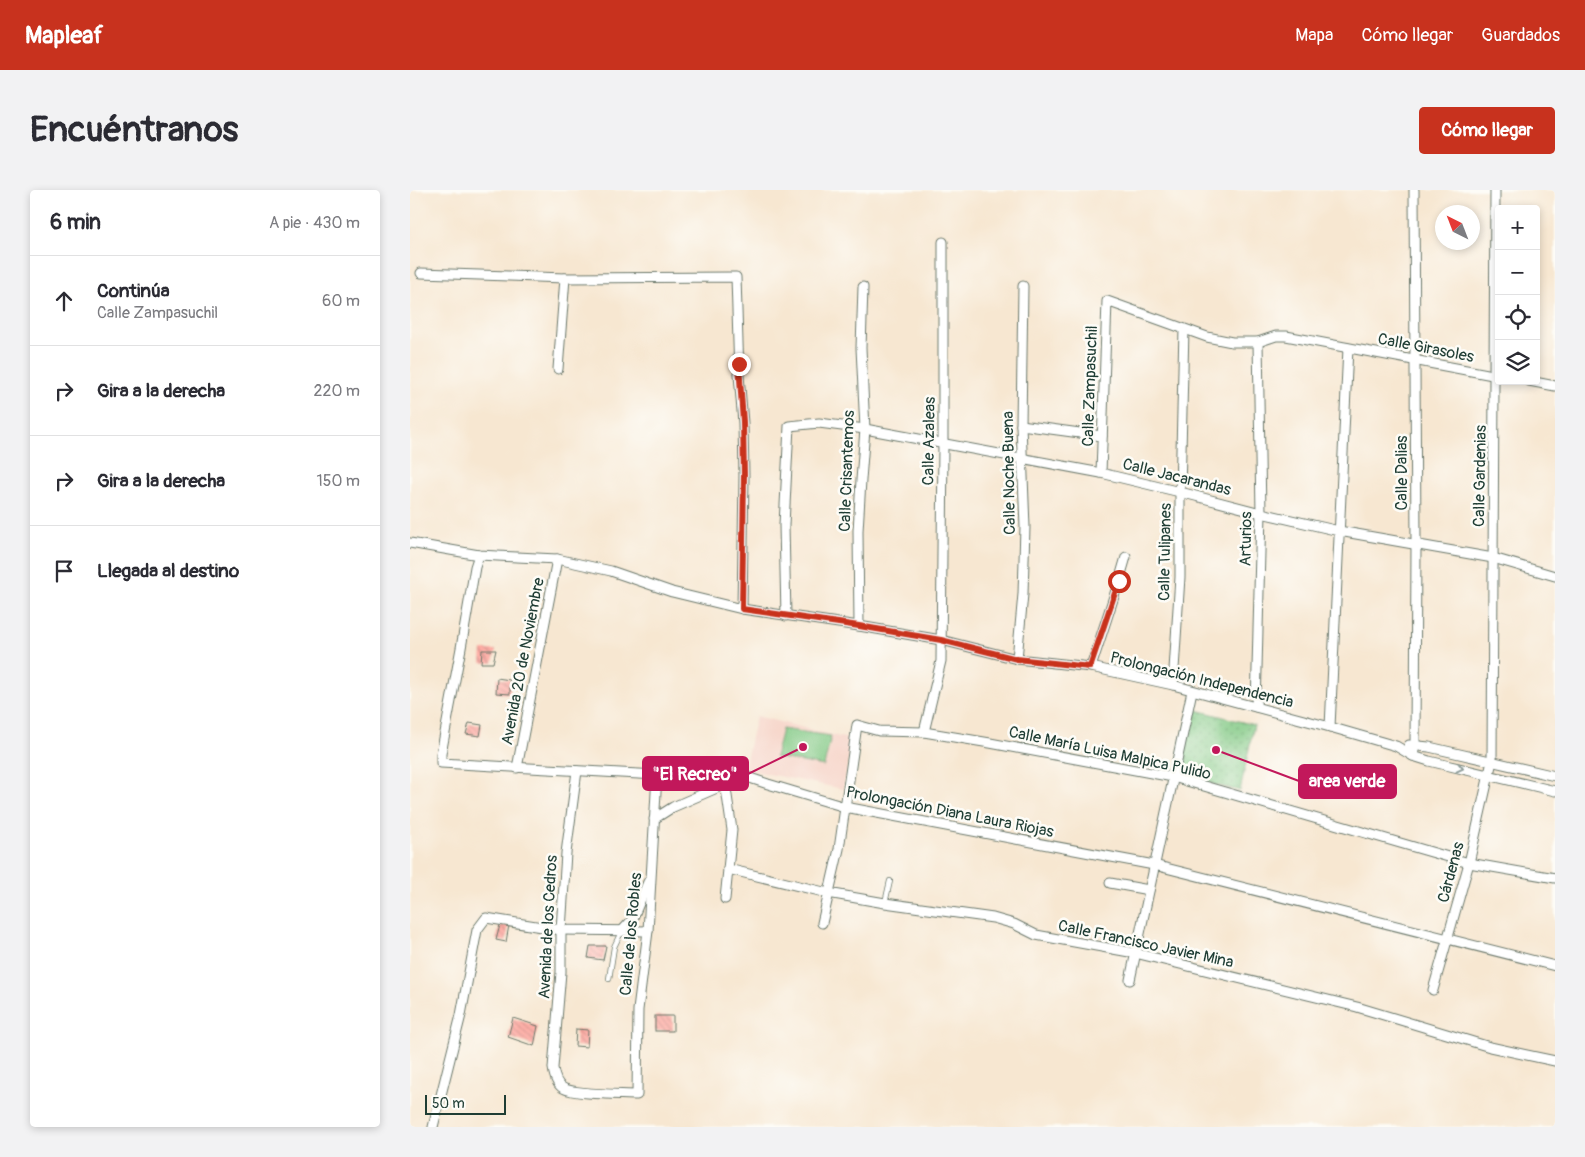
<!DOCTYPE html>
<html lang="es">
<meta charset="utf-8">
<style>
:root{--surface:#fff;--page:#f2f2f3;--text:#2b2b33;--muted:#7c7c81;--line:#e1e1e2;--accent:#c8321e}
body{margin:0;font-family:Pangolin,sans-serif;background:var(--page);color:var(--text)}
.controls{position:absolute;right:15px;top:15px;display:grid;overflow:hidden;border-radius:5px;box-shadow:0 2px 8px #0003}
.controls button{width:45px;height:45px;display:grid;place-items:center;padding:0;border:0;border-bottom:1px solid var(--line);background:var(--surface);color:var(--text);font:25px sans-serif}
.compass{position:absolute;left:1025px;top:15px;width:45px;height:45px;border-radius:50%;background:var(--surface);box-shadow:0 2px 8px #0003;rotate:318deg}
.scale{position:absolute;left:15px;bottom:12px;width:81px;box-sizing:border-box;padding-left:5px;border:2px solid #1f3d34;border-top:0;font-size:14px;line-height:18px;white-space:nowrap;color:#1f3d34;-webkit-text-stroke:4px #fdfcf7;paint-order:stroke}
.stop{position:absolute;width:15px;height:15px;margin:-11px;border:4px solid #c8321e;border-radius:50%;background:#fff}
.stop.end{background:#c8321e;border-color:#fff;box-shadow:0 1px 5px #0008}
.list{margin:0;padding:0;list-style:none}
h2{display:flex;justify-content:space-between;align-items:center;height:65px;margin:0;padding:0 20px;font-size:21px}
h2 small{font-size:16px;font-weight:400;color:var(--muted)}
.list li{display:grid;grid-template-columns:32px 1fr auto;gap:15px;align-items:center;box-sizing:border-box;height:90px;padding:0 20px;border-top:1px solid var(--line)}
.list b{display:block;font-size:19px;white-space:nowrap}
.list p{margin:0;font-size:16px;white-space:nowrap;color:var(--muted)}
.list em{font-size:16px;font-style:normal;color:var(--muted)}
.icon{flex:none;width:28px;height:28px;fill:none;stroke:currentColor;stroke-width:2;stroke-linecap:round;stroke-linejoin:round}
.map{position:relative;flex:none;width:1145px;height:937px;overflow:hidden;border-radius:5px}
header{display:flex;align-items:center;gap:30px;box-sizing:border-box;height:70px;padding:0 25px;background:var(--accent);color:#fff}
header strong{font-size:24px}
nav{display:flex;gap:28px;margin-inline-start:auto;font-size:18px}
.intro{display:flex;align-items:center;justify-content:space-between;box-sizing:border-box;height:120px;padding:0 30px}
h1{margin:0;font-size:35px}
.button{padding:12px 22px;border-radius:5px;background:var(--accent);color:#fff;font-size:18px;font-weight:700}
main{display:flex;gap:30px;padding:0 30px}
aside{flex:1;background:var(--surface);border-radius:5px;box-shadow:0 2px 8px #0003}
.map>svg:first-child{display:block}
</style>
<header>
<strong>Mapleaf</strong>
<nav><a>Mapa</a><a>Cómo llegar</a><a>Guardados</a></nav>
</header>
<div class="intro"><h1>Encuéntranos</h1><a class="button">Cómo llegar</a></div>
<main>
<aside>
<h2>6 min<small>A pie · 430 m</small></h2>
<ul class="list">
<li><svg class="icon" aria-label="ahead" viewBox="0 0 24 24"><path d="M12 20V5M6 11l6-6 6 6"/></svg><div><b>Continúa</b><p>Calle Zampasuchil</p></div><em>60 m</em></li>
<li><svg class="icon" aria-label="right" viewBox="0 0 24 24"><path d="M7 20v-9h11M14 6l5 5-5 5"/></svg><div><b>Gira a la derecha</b></div><em>220 m</em></li>
<li><svg class="icon" aria-label="right" viewBox="0 0 24 24"><path d="M7 20v-9h11M14 6l5 5-5 5"/></svg><div><b>Gira a la derecha</b></div><em>150 m</em></li>
<li><svg class="icon" aria-label="arrive" viewBox="0 0 24 24"><path d="M6 21V4h12l-3 4 3 4H6"/></svg><div><b>Llegada al destino</b></div></li>
</ul>
</aside>
<div class="map">
<svg width="1145" height="937" viewBox="0 0 1145 937">
<defs>
<pattern id="grass-dots" width="8" height="8" patternUnits="userSpaceOnUse" patternTransform="scale(1.25)"><rect width="8" height="8" fill="#82c985"/><path d="M2 2h.1M6 6h.1" fill="none" stroke="#6aa46e" stroke-width="1.8" stroke-linecap="round"/></pattern>
<pattern id="building-back-hatch" width="6" height="6" patternUnits="userSpaceOnUse" patternTransform="scale(1.25)"><rect width="6" height="6" fill="#fea49c"/><path d="M-1 5l2 2M0 0l6 6M5-1l2 2" fill="none" stroke="#cd8780"/></pattern>
</defs>
<rect width="100%" height="100%" fill="#fdfcf7"/>
<filter id="ink" filterUnits="userSpaceOnUse"><feTurbulence type="fractalNoise" baseFrequency=".02" numOctaves="2"/><feDisplacementMap in="SourceGraphic" scale="10" xChannelSelector="R" yChannelSelector="G"/><feConvolveMatrix kernelMatrix="1 2 1 2 8 2 1 2 1" color-interpolation-filters="sRGB"/></filter>
<filter id="wash" filterUnits="userSpaceOnUse"><feTurbulence type="fractalNoise" baseFrequency=".0096" numOctaves="4" result="noise"/><feDisplacementMap in="SourceGraphic" scale="20" xChannelSelector="R" yChannelSelector="G"/><feGaussianBlur stdDeviation="1.12" result="paint"/><feColorMatrix in="noise" values="0 0 0 0 0 0 0 0 0 0 0 0 0 0 0 0 0 1.4 0 .05"/><feComposite in="paint" operator="in"/></filter>
<g filter="url(#wash)">
<rect width="100%" height="100%" fill="#f7e7d1"/>
<path fill="#f6d1c5" d="M346,526l96,24 -9,49 -99,-20z"/>
<path fill="url(#grass-dots)" stroke="#50835c" d="M783,519l61,16 -14,66 -63,-16z"/>
<path fill="#82c985" stroke="#50835c" d="M372,539l49,7 -7,30 -49,-9z"/>
<g id="blocks">
<g fill="url(#building-back-hatch)">
<path d="M72,460h14l-3,13h-12z"/>
<path d="M87,488l13,2v14l-14,-1z"/>
<path d="M59,533l13,2 -2,11 -14,-2z"/>
<path d="M90,735h9l-3,17 -10,-2z"/>
<path d="M180,756h16l-3,14 -15,-2z"/>
<rect x="245" y="826" width="18" height="15"/>
<path d="M103,828l25,8 -4,20 -26,-9z"/>
<path d="M166,839l12,1 -1,17 -12,-1z"/>
</g>
</g>
</g>
<g filter="url(#ink)">
<use href="#blocks" fill-opacity="0" stroke="#6b786b" stroke-width="1"/>
<g fill="none" stroke-linecap="round" stroke-linejoin="round">
<defs>
<g id="lane">
<path d="M475,713l5,-22"/>
<path d="M199,789l5,-32 7,-15"/>
</g>
<g id="street">
<path d="M11,83l144,5 171,-1 3,98 4,48 1,53 -2,133"/>
<path d="M148,179l7,-91"/>
<path d="M1119,191l26,5"/>
<path d="M611,235l81,11"/>
<path d="M691,283l6,-172 100,36 25,5h26l18,-6h10l212,40"/>
<path d="M0,353l69,12 78,4 54,12 61,21 70,17 117,17 82,14 76,19 74,8 82,18 157,42 66,19 17,10 16,5 126,30"/>
<path d="M69,365l-4,12 -14,81 -20,106v9l216,12 75,-3 36,12 77,23 309,58 401,101"/>
<path d="M376,426l-2,-91 5,-99 30,-3 46,6 236,44 79,19 81,21 78,18 154,27 62,18"/>
<path d="M449,436l-1,-95 3,-51 4,-51 -4,-81 2,-61"/>
<path d="M607,469l6,-65 2,-67 -4,-102 2,-139"/>
<path d="M681,477l28,-86 7,-24"/>
<path d="M763,495l7,-108v-85l4,-163"/>
<path d="M846,517l5,-194 -3,-171"/>
<path d="M920,537l18,-379"/>
<path d="M514,542l17,-71 2,-217v-202"/>
<path d="M999,555l20,2 126,29"/>
<path d="M1003,566l2,-11 1,-201 -2,-354"/>
<path d="M107,578l40,-209"/>
<path d="M167,581l-11,82 -5,77v42l-8,96c1,7 3,16 10,20 12,7 58,6 74,7l1,-85 10,-79 9,-156"/>
<path d="M244,629l19,-12 46,-20 9,-9"/>
<path d="M318,679l100,24 57,10 108,15 21,6 22,11 99,18 222,54 133,40 65,14"/>
<path d="M700,693l39,7"/>
<path d="M315,709l7,-69 -7,-48"/>
<path d="M412,733l17,-74 18,-124 22,6 45,1 66,11 183,34 296,86 86,15"/>
<path d="M211,742l11,-12 16,-38"/>
<path d="M720,790l62,-289"/>
<path d="M1023,800l36,-127 23,-102 3,-571"/>
<path d="M23,937l28,-112 16,-85 9,-12 75,12 87,1"/>
</g>
</defs>
<use href="#lane" stroke="#6b786b" stroke-width="6"/>
<use href="#street" stroke="#6b786b" stroke-width="11"/>
<use href="#lane" stroke="#fff" stroke-width="4.5"/>
<use href="#street" stroke="#fff" stroke-width="9"/>
</g>
<defs><path id="oneway-chevron" d="M-2-3.5L2.5 0L-2 3.5" fill="none" stroke-width="1.6" stroke-linecap="round" stroke-linejoin="round" transform="scale(1.25)"/></defs>
<use stroke="#8f9e9a" href="#oneway-chevron" transform="translate(1050 578) rotate(13)"/>
</g>
<g fill="none" stroke-linecap="round" stroke-linejoin="round" filter="url(#ink)">
<path stroke="#c8321e" stroke-width="6" d="M329,174l4,58 1,54 -2,133 117,17 82,14 76,19 73,8 29,-86"/>
</g>
<g text-anchor="middle" stroke-width="5" stroke-linejoin="round" paint-order="stroke">
<g font-size="16" fill="#1f3d34" stroke="#fdfcf7">
<text transform="translate(1016 157) rotate(11)" y="6">Calle Girasoles</text>
<text transform="translate(679 196) rotate(-88)" y="6">Calle Zampasuchil</text>
<text transform="translate(518 251) rotate(-89)" y="6">Calle Azaleas</text>
<text transform="translate(436 281) rotate(-88)" y="6">Calle Crisantemos</text>
<text transform="translate(598 283) rotate(-91)" y="6">Calle Noche Buena</text>
<text transform="translate(991 283) rotate(-90)" y="6">Calle Dalias</text>
<text transform="translate(767 286) rotate(14)" y="6">Calle Jacarandas</text>
<text transform="translate(1069 286) rotate(-89)" y="6">Calle Gardenias</text>
<text transform="translate(835 349) rotate(-89)" y="6">Arturios</text>
<text transform="translate(754 362) rotate(-89)" y="6">Calle Tulipanes</text>
<text transform="translate(112 471) rotate(-79)" y="6">Avenida 20 de Noviembre</text>
<text transform="translate(792 489) rotate(14)" y="6">Prolongación Independencia</text>
<text transform="translate(700 562) rotate(12)" y="6">Calle María Luisa Malpica Pulido</text>
<text transform="translate(540 621) rotate(11)" y="6">Prolongación Diana Laura Riojas</text>
<text transform="translate(1040 682) rotate(-75)" y="6">Cárdenas</text>
<text transform="translate(137 737) rotate(-87)" y="6">Avenida de los Cedros</text>
<text transform="translate(220 744) rotate(-85)" y="6">Calle de los Robles</text>
<text transform="translate(736 753) rotate(12)" y="6">Calle Francisco Javier Mina</text>
</g>
</g>
<path fill="none" stroke="#c2185b" stroke-width="2" d="M393 557L338 584M806 560L889 591"/>
<g fill="#c2185b" stroke="#fdfcf7" stroke-width="2">
<circle cx="393" cy="557" r="5"/>
<circle cx="806" cy="560" r="5"/>
</g>
<g fill="#c2185b" stroke="#c2185b" stroke-width="2">
<rect x="233" y="567" width="105" height="33" rx="5"/>
<rect x="889" y="575" width="97" height="33" rx="5"/>
</g>
<g font-size="18" text-anchor="middle" font-weight="bold" fill="#fff">
<text x="285" y="590">"El Recreo"</text>
<text x="937" y="597">area verde</text>
</g>
</svg>
<div class="controls">
<button>+</button>
<button>−</button>
<button><svg class="icon" aria-label="locate" viewBox="0 0 24 24"><circle cx="12" cy="12" r="6"/><path d="M12 2v4M12 18v4M2 12h4M18 12h4"/></svg></button>
<button><svg class="icon" aria-label="layers" viewBox="0 0 24 24"><path d="M12 4l9 5-9 5-9-5zM3 14l9 5 9-5"/></svg></button>
</div>
<svg class="compass" viewBox="-18 -18 36 36"><path d="M0-13l5 13h-10z" fill="#e53935"/><path d="M0 13l5-13h-10z" fill="#7c7c81"/></svg>
<div class="scale">50 m</div>
<div class="stop" style="left:709px;top:391px"></div>
<div class="stop end" style="left:329px;top:174px"></div>
</div>
</main>
